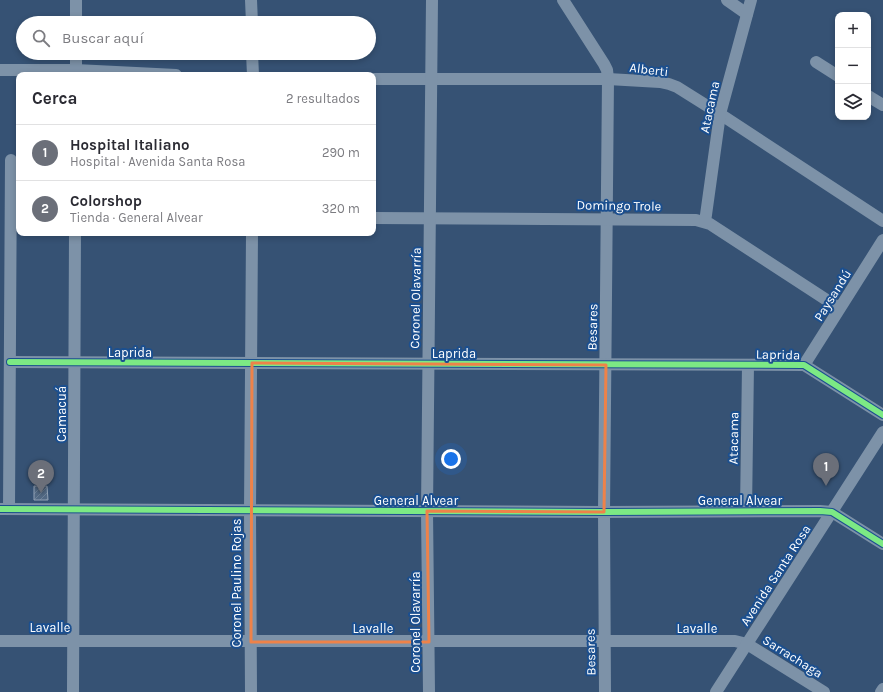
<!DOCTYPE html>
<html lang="es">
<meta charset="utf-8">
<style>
:root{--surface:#fff;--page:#f7f7f7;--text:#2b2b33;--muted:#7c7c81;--line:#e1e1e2;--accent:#6b6f79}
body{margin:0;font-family:Karla,sans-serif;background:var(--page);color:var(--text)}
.controls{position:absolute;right:12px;top:12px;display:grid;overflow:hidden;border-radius:8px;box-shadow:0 2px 6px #0003}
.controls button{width:36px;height:36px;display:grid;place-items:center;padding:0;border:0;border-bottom:1px solid var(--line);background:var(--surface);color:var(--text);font:20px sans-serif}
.you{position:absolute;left:451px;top:459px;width:14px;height:14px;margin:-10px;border:3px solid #fff;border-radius:50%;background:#1a73e8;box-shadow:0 0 0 6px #1a73e833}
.badge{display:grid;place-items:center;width:26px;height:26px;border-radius:50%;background:var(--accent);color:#fff;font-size:13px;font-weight:700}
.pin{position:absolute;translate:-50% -33px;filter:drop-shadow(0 1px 2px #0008)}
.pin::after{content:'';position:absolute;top:21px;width:14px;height:12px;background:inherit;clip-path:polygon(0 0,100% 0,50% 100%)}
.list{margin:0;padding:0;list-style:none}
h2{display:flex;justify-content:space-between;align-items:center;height:52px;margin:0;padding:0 16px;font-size:17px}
h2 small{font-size:13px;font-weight:400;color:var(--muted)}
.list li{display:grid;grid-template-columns:26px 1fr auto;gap:12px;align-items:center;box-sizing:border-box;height:56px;padding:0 16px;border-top:1px solid var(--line)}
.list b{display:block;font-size:15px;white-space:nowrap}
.list p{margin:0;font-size:13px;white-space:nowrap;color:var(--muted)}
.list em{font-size:13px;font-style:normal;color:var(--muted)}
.icon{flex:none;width:22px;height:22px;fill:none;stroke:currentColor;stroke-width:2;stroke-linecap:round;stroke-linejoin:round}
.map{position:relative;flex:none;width:883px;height:692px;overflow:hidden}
.search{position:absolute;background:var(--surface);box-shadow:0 2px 6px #0003;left:16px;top:16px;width:360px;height:44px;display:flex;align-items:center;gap:10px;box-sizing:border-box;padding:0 14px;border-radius:22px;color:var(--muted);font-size:15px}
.panel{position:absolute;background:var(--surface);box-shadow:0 2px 6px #0003;left:16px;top:72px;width:360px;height:164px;border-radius:8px}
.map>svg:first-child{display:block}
</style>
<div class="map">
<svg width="883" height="692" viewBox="0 0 883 692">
<defs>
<pattern id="building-hatch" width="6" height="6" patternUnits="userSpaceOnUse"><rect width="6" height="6" fill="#526984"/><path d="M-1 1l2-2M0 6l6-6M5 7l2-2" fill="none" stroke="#6c8096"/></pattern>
</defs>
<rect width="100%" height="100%" fill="#365274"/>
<path fill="url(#building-hatch)" stroke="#92a2b6" d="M34,486h13l1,14h-14z"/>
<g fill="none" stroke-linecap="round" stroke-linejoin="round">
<g stroke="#7d92a8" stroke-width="12">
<path d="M76,0v23"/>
<path d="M251,0l1,23"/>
<path d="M563,0l41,64 3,6 1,9 -4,433 1,180"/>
<path d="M727,0l20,14"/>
<path d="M252,53l1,22"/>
<path d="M816,62l22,14"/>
<path d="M0,70h76l100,5"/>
<path d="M76,75v-22"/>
<path d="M373,79h235l52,3 9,2 8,3 43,27 163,107"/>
<path d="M868,96l15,9"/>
<path d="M373,218l323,2 14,4 129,84"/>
<path d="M705,222l15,-108 31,-114"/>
<path d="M10,362l794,3 79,50"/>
<path d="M804,365l79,-125"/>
<path d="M0,509l604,3 216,-1 12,1 51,32"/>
<path d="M9,509l2,-349"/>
<path d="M746,511l2,-146"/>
<path d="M0,641h735l12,3 77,48"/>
<path d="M73,692l2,-459"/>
<path d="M251,692l-1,-181 2,-278"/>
<path d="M429,692l-2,-181 5,-511"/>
<path d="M716,692l167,-260"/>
<path d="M881,692l2,-3"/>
</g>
<defs>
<g id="cycleway">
<path d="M10,362l794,3 79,50"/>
<path d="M0,509l604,3 216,-1 12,1 51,32"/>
</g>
</defs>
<use href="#cycleway" stroke="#1b4f8f" stroke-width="8"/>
<use href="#cycleway" stroke="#7ce984" stroke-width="6"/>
</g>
<path fill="none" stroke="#ee8249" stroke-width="3" stroke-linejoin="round" d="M252,363l354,2 -2,147 -177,-1 2,131h-178z"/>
<g text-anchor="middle" stroke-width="4" stroke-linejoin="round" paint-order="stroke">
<g font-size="13" fill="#fff" stroke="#1b4f8f">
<text transform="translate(649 69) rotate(7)" y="5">Alberti</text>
<text transform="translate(709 107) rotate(-78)" y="5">Atacama</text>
<text transform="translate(619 205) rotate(1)" y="5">Domingo Trole</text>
<text transform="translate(832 295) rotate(-58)" y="5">Paysandú</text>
<text transform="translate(415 298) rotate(-89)" y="5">Coronel Olavarría</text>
<text transform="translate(592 327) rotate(-89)" y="5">Besares</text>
<text x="130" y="357">Laprida</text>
<text x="454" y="358">Laprida</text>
<text transform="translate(778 354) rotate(1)" y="5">Laprida</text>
<text transform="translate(61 414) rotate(-90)" y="5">Camacuá</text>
<text transform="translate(733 438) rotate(-89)" y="5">Atacama</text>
<text x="416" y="505">General Alvear</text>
<text x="740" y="505">General Alvear</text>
<text transform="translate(775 575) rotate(-57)" y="5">Avenida Santa Rosa</text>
<text transform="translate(236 583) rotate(-90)" y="5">Coronel Paulino Rojas</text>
<text transform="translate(415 622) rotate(-90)" y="5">Coronel Olavarría</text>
<text x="50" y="632">Lavalle</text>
<text x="373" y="633">Lavalle</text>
<text x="697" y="633">Lavalle</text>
<text transform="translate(590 652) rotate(-91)" y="5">Besares</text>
<text transform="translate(793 656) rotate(32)" y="5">Sarrachaga</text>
</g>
</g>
</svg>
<div class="controls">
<button>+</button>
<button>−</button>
<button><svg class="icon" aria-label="layers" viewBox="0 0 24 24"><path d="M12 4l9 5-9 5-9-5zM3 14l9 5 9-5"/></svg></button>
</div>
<div class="you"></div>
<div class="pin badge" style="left:826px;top:486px">1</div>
<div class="pin badge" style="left:41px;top:493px">2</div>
<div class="search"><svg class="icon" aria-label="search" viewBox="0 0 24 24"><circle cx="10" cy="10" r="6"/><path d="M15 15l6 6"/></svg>Buscar aquí</div>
<section class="panel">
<h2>Cerca<small>2 resultados</small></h2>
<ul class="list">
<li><span class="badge">1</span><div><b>Hospital Italiano</b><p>Hospital · Avenida Santa Rosa</p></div><em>290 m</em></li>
<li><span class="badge">2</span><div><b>Colorshop</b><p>Tienda · General Alvear</p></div><em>320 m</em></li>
</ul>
</section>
</div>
